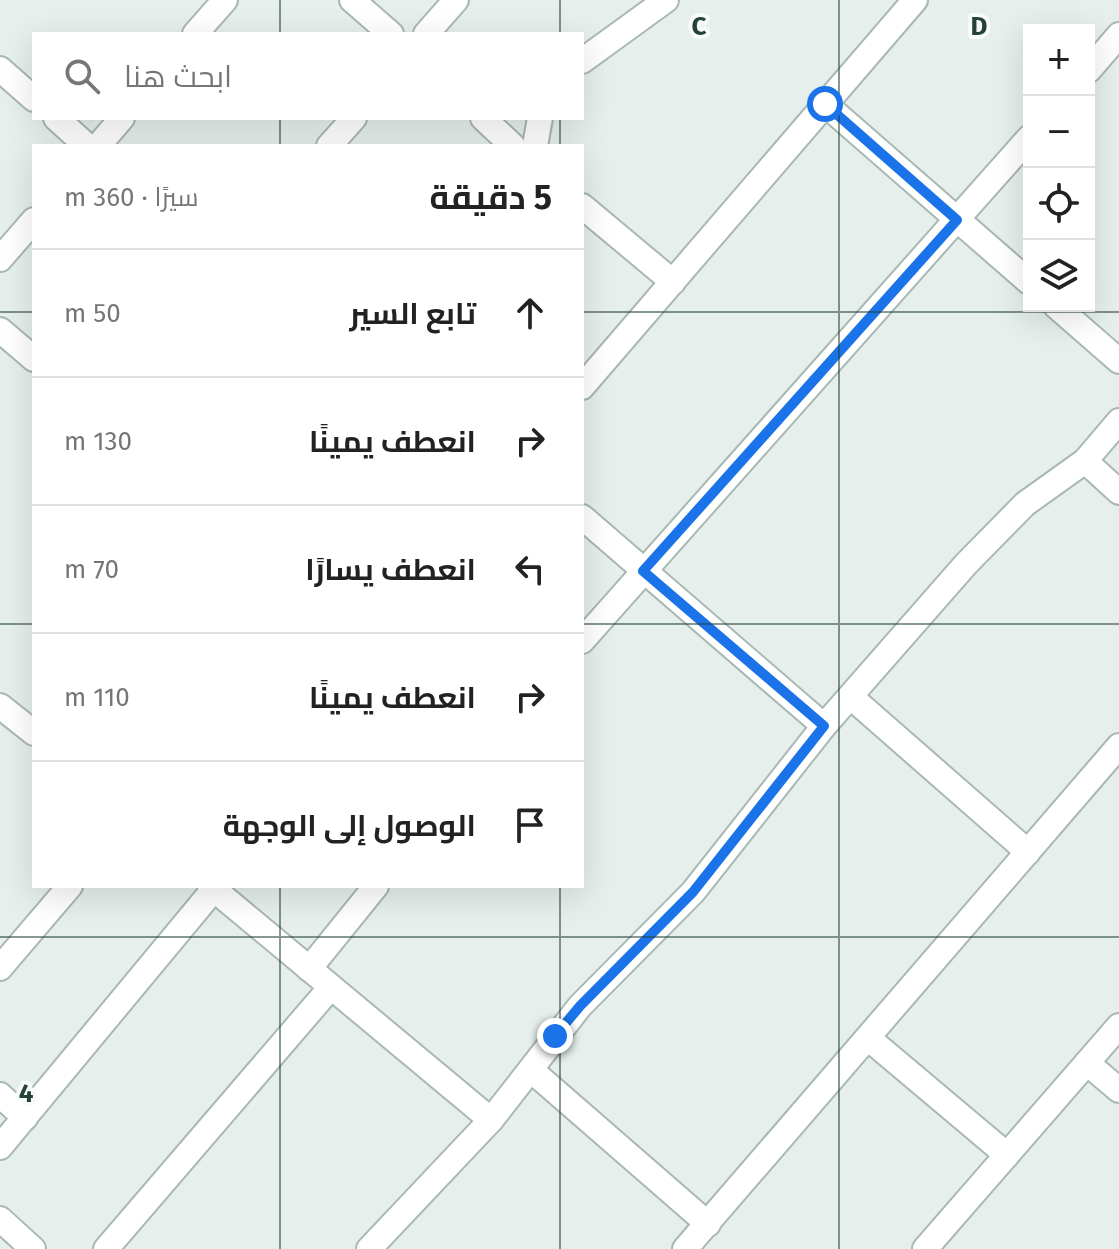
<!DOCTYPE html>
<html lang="ar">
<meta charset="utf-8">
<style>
:root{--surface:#fff;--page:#f2f2f2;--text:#222;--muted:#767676;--line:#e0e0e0}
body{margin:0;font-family:"Fira Sans",Cairo,sans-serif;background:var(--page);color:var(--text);direction:rtl}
.controls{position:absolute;right:24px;top:24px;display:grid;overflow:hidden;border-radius:0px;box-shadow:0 8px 32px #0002}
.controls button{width:72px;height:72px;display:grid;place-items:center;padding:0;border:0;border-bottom:2px solid var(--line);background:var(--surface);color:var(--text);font:40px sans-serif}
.stop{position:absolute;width:24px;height:24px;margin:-18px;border:6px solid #1a73e8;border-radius:50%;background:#fff}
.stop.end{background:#1a73e8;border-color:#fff;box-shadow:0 2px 8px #0008}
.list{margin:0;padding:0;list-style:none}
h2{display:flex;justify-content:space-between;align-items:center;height:104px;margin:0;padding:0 32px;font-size:34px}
h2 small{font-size:26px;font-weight:400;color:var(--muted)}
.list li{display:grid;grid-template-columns:52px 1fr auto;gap:24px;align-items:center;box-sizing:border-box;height:128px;padding:0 32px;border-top:2px solid var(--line)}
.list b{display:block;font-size:30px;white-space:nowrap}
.list em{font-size:26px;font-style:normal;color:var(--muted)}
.icon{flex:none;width:44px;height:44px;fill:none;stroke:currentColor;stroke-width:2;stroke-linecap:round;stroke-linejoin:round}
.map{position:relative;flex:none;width:1119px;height:1249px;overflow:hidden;direction:ltr}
.search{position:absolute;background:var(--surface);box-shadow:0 8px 32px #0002;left:32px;top:32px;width:552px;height:88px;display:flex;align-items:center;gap:20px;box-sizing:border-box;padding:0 28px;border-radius:0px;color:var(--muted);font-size:30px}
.panel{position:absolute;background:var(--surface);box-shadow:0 8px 32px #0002;left:32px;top:144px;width:552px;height:744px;border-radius:0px;direction:rtl}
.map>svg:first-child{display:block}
</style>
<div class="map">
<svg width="1119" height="1249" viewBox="0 0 1119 1249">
<rect width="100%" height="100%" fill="#e6efeb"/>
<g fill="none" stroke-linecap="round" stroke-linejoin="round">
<defs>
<g id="minor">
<path d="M352,0l39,34"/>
<path d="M195,34l30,-34"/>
<path d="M426,34l30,-34"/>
<path d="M582,61l84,-61"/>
<path d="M0,69l34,30"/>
<path d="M1089,70l30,-35"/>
<path d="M825,104l204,178"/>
<path d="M56,118l31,28"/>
<path d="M483,118l30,28"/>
<path d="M98,146l24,-28"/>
<path d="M329,146l25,-28"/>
<path d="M535,146l5,-28"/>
<path d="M582,206l91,76"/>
<path d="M0,259l34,-39"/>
<path d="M1056,306l63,55"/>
<path d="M0,330l34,29"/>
<path d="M582,387l333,-387"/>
<path d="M1085,461l34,31"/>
<path d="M582,517l242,209"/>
<path d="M582,641l447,-503"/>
<path d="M851,697l177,155"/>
<path d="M0,706l34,27"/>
<path d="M210,886l281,234"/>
<path d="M0,968l70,-82"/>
<path d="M309,969l67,-83"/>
<path d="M868,1038l139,117"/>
<path d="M1087,1063l32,27"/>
<path d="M531,1070l177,154"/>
<path d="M0,1095l25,23"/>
<path d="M0,1147l214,-258"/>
<path d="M0,1219l33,30"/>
<path d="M106,1249l225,-262"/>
<path d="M369,1249l122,-129 89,-114 113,-114 131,-166 142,-162 59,-60 60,-43 34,-40"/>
<path d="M685,1249l434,-503"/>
<path d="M925,1249l194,-223"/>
</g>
</defs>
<use href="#minor" stroke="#a8b8b2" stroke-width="28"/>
<use href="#minor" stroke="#fff" stroke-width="24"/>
</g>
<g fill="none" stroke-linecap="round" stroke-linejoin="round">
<path stroke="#1a73e8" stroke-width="10" d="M555,1036l25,-30 113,-114 131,-166 -181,-155 314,-351 -132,-116"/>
</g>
<path fill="none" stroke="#24423a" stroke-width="2" stroke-opacity="0.55" d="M280,0v34M560,0v34M839,0v1249M280,118v28M560,118v28M0,312h34M582,312h537M0,624h34M582,624h537M280,886v363M560,886v363M0,937h1119"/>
<g font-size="26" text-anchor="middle" font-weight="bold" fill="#24423a" stroke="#f7fbf9" stroke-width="8" stroke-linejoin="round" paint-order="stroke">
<text x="699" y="35">C</text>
<text x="979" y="35">D</text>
<text x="26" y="1102">4</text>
</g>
</svg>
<div class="controls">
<button>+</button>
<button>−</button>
<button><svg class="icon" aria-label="locate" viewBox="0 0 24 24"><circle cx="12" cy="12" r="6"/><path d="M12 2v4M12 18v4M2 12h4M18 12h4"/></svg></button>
<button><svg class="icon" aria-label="layers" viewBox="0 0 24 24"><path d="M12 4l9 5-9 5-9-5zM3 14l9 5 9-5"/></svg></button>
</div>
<div class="stop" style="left:825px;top:104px"></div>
<div class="stop end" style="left:555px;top:1036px"></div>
<div class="search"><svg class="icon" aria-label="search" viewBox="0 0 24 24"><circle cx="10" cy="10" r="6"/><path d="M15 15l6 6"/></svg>ابحث هنا</div>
<section class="panel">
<h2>5 دقيقة<small>سيرًا · 360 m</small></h2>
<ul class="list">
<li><svg class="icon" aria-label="ahead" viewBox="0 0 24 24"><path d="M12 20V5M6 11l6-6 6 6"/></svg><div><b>تابع السير</b></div><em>50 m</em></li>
<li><svg class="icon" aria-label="right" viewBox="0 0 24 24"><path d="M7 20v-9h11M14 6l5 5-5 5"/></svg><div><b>انعطف يمينًا</b></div><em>130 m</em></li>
<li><svg class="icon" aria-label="left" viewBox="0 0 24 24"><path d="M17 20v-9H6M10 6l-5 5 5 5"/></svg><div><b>انعطف يسارًا</b></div><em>70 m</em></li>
<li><svg class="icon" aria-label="right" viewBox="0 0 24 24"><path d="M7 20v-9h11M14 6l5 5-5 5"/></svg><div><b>انعطف يمينًا</b></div><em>110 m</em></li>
<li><svg class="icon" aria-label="arrive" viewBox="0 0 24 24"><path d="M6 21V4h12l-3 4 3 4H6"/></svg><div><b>الوصول إلى الوجهة</b></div></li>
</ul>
</section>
</div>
